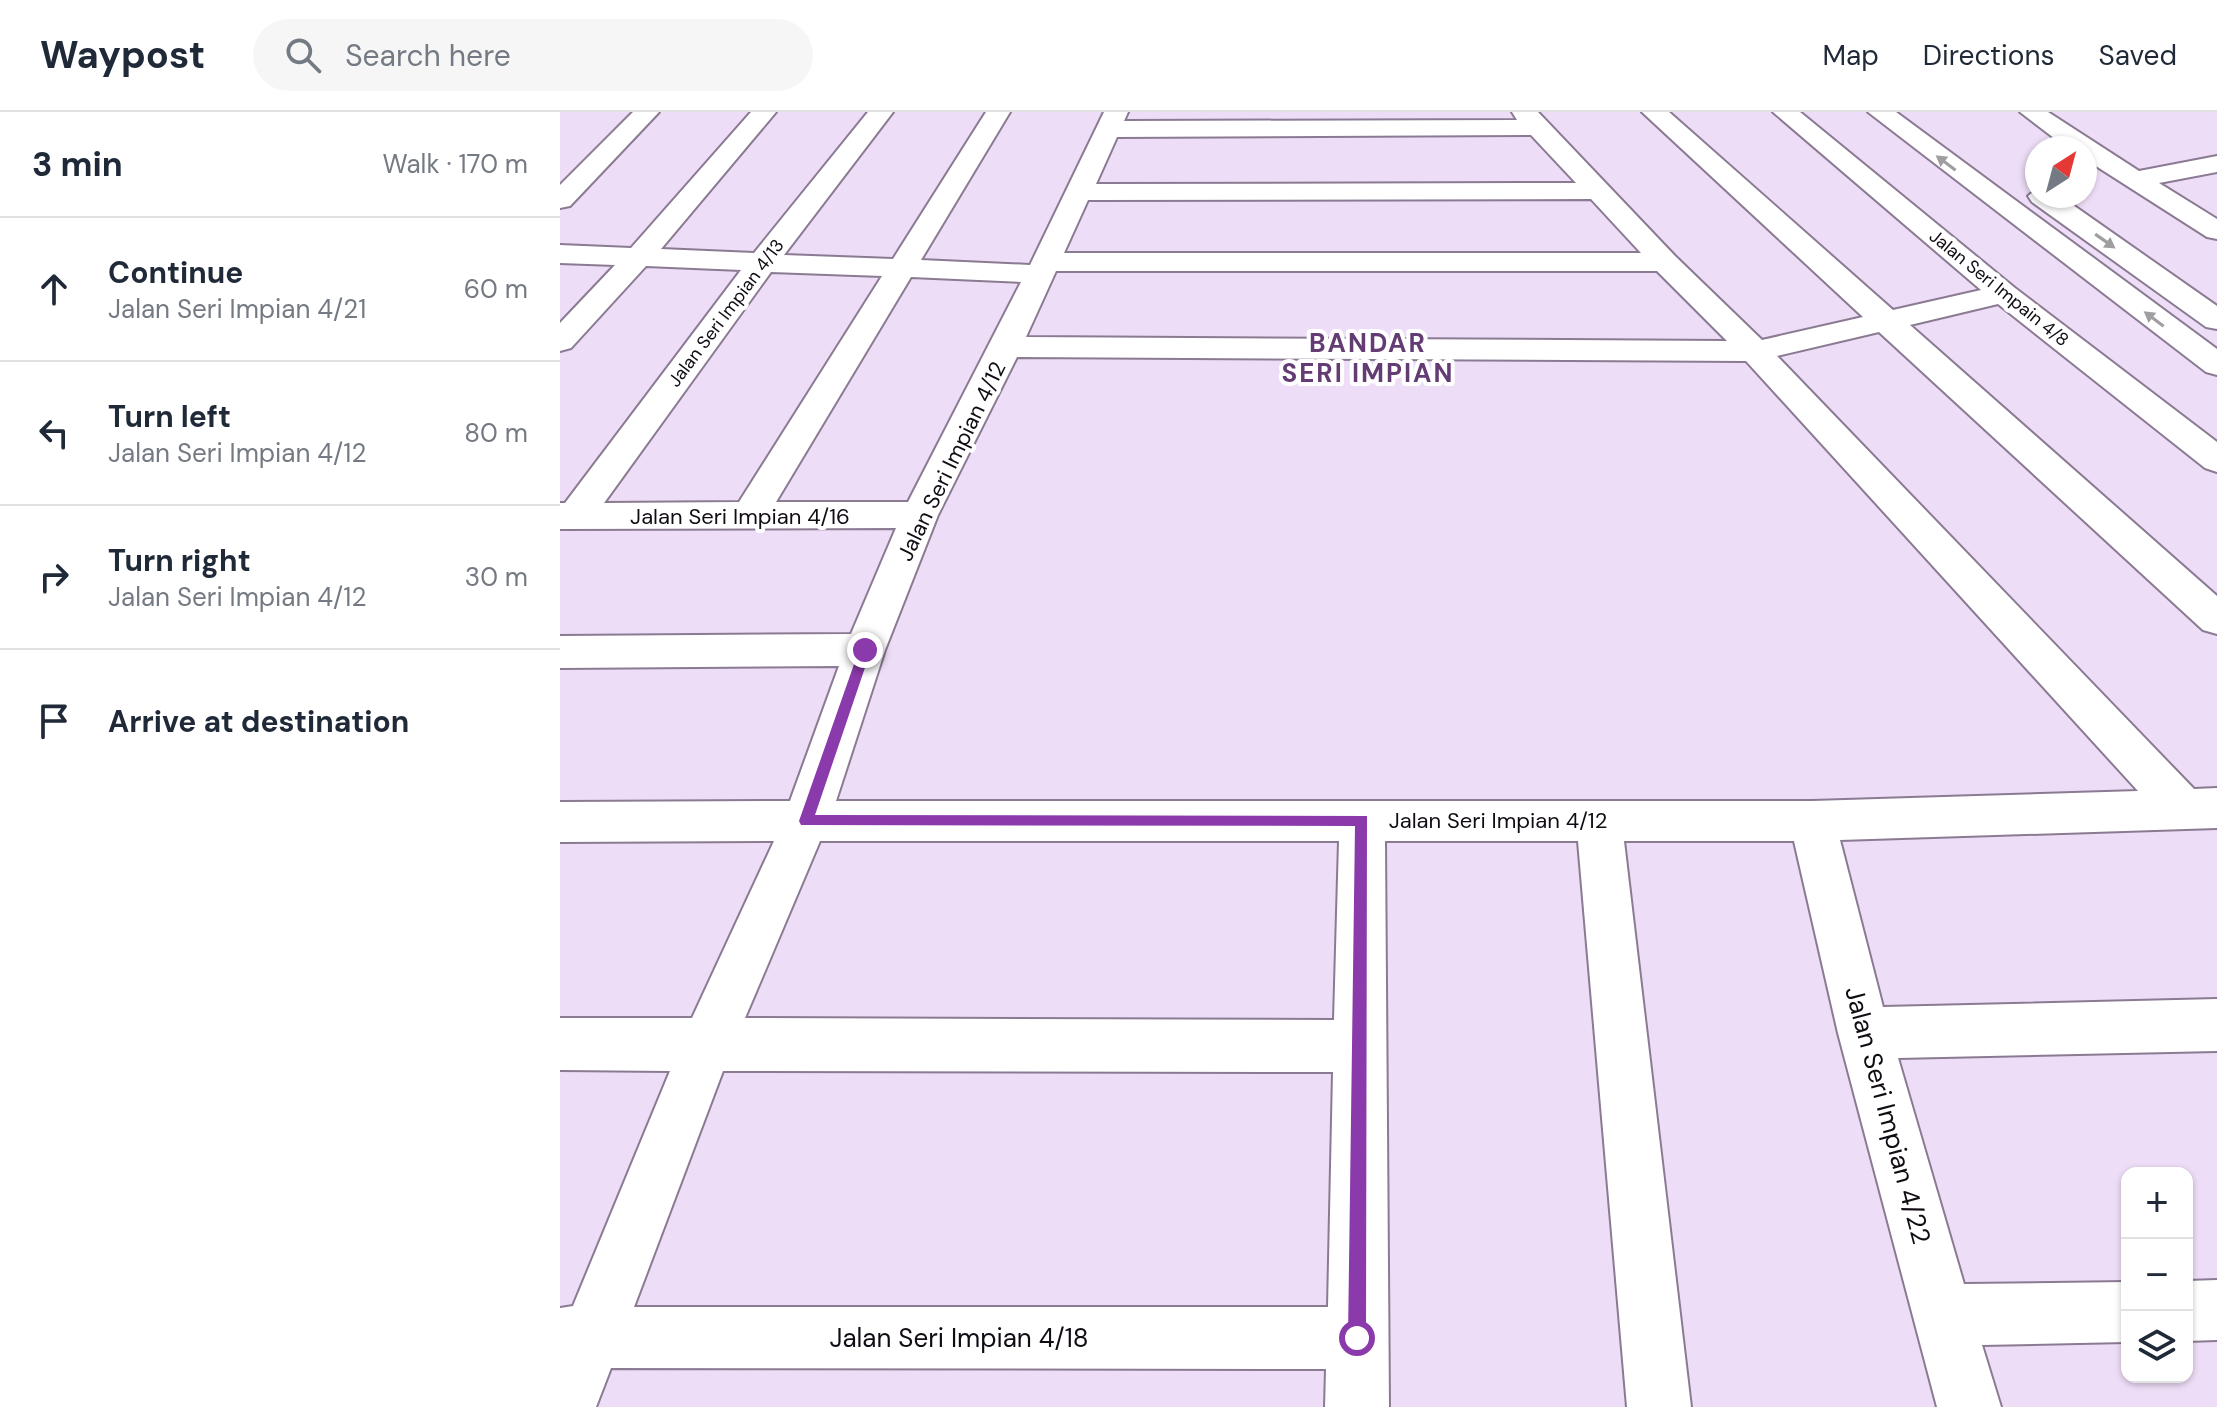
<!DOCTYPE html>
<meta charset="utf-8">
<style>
:root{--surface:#fff;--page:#f6f6f7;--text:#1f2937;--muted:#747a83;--line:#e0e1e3}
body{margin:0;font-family:"DM Sans",sans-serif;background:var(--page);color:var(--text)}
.controls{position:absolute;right:24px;bottom:24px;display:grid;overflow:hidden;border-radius:16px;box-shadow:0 2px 6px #0004}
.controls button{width:72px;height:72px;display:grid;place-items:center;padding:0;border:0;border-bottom:2px solid var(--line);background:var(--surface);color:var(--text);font:40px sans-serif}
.compass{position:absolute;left:1465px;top:24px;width:72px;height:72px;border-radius:50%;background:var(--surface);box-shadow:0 2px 6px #0004;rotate:36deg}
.stop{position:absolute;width:24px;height:24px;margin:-18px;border:6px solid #8a3aaa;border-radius:50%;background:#fff}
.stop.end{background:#8a3aaa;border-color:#fff;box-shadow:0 2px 8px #0008}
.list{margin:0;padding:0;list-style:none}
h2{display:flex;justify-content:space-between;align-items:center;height:104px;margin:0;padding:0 32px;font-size:34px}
h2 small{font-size:26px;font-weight:400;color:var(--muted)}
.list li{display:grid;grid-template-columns:52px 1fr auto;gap:24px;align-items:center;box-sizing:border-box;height:144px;padding:0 32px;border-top:2px solid var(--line)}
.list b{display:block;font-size:30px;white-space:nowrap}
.list p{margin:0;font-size:26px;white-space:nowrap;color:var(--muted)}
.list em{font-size:26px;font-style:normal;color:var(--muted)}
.icon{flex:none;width:44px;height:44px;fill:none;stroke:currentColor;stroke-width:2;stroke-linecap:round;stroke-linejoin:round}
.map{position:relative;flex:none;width:1657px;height:1295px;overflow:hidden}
header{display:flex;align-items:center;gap:48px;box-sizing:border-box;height:112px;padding:0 40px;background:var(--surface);border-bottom:2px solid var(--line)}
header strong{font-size:38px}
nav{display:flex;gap:44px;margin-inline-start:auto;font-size:28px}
.search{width:560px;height:72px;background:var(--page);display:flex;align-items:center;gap:20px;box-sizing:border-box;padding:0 28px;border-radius:44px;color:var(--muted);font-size:30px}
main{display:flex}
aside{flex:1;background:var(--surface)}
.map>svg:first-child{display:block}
</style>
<header>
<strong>Waypost</strong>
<div class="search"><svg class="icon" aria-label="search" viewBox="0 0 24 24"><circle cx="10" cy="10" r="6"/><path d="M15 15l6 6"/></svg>Search here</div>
<nav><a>Map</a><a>Directions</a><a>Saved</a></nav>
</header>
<main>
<aside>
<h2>3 min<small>Walk · 170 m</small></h2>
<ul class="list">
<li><svg class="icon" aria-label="ahead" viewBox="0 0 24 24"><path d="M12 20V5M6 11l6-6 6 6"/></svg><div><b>Continue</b><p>Jalan Seri Impian 4/21</p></div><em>60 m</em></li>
<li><svg class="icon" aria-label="left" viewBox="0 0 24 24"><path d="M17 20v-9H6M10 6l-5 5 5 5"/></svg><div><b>Turn left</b><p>Jalan Seri Impian 4/12</p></div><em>80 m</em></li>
<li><svg class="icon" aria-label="right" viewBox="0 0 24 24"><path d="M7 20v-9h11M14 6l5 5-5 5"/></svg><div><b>Turn right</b><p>Jalan Seri Impian 4/12</p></div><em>30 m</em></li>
<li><svg class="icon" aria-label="arrive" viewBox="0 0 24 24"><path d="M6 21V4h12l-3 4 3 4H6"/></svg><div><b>Arrive at destination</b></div></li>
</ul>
</aside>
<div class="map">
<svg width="1657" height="1295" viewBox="0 0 1657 1295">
<rect width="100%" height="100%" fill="#eeddf7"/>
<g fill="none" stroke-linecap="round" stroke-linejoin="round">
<defs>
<g id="minor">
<path d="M73,0h26l-89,94 -10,2v-23z"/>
<path d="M191,0h25l-115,137 93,4 114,-141h25l-109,143 109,4 93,-147h24l-89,148 109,5 74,-153h24l-4,9 393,-1 -5,-8h26l137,144 87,84 101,-23 -221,-205h27l224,198 88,-20 -208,-178h27l215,176 202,154v30l-12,-4 -207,-164 -88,21 307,271v38l-14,-4 -324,-298 -102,24 417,433 23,-1v40l-377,12 43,167 334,-8v52l-319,7 66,226 163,-2v60l-145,3 19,62h-64l-99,-374 -44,-192h-170l67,566h-64l-49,-566h-193l4,566h-64l1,-38 -715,-1 -15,39h-36v-99l13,-2 97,-235 -110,-1v-52h132l82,-177 -214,1v-40l230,-1 49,-135 -279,2v-32l291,-2 45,-106 -336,1v-26h5l176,-233 -95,-4 -75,82 -11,3v-28l55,-58 -55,-2v-18l71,3zM971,23l45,48 -480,1 21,-47zM1031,87l50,54h-577l24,-53zM496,159h601l70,70 -701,-4zM211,160l111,4 -143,226 -135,1zM351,165l110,5 -113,220h-132zM457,245l729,4 392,430 -326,10h-976l49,-151 53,-135zM260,729h519l-5,179 -589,-2zM163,959l610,1 -5,235h-694z"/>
<path d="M1308,0h28l321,237v26l-11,-3z"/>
<path d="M1460,0h28l91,59 78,-15v16l-58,11 58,36v20l-10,-2 -122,-78v-11h-18z"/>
<path d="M1477,77v7h23l157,110v23l-11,-2 -174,-125 -4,-6z"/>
<path d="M1657,1168v60l-30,1v-60z"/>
</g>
</defs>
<use href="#minor" stroke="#8a7a92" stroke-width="4"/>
<use href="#minor" fill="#fff" fill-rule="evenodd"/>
</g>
<defs><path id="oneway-solid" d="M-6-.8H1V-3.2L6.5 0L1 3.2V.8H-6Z" transform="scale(2)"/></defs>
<g fill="#a09ea1">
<use href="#oneway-solid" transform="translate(1386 51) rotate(-143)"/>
<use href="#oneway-solid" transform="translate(1545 129) rotate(35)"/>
<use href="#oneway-solid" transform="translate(1594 207) rotate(-143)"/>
</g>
<path fill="#8a3aaa" d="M305,533l6,5 -56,165 552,1 -1,522 -2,7 -7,2 -6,-2 -3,-7 7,-512 -554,-1 -2,-4 60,-171z"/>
<g text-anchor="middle" stroke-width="8" stroke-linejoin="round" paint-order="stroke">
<g font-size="18" fill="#110c14" stroke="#fff">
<text transform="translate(1439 176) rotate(39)" y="6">Jalan Seri Impain 4/8</text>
<text transform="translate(166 201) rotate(-53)" y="6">Jalan Seri Impian 4/13</text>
</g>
<g font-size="22" fill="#110c14" stroke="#fff">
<text transform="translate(391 349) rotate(-64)" y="8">Jalan Seri Impian 4/12</text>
<text x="180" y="412">Jalan Seri Impian 4/16</text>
<text x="938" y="716">Jalan Seri Impian 4/12</text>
</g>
<g font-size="26" font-weight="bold" letter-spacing="2" fill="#633c74" stroke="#fff">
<text x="808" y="240">BANDAR<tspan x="808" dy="30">SERI IMPIAN</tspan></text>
</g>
<g font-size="26" fill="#110c14" stroke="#fff">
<text transform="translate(1328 1003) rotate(75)" y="9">Jalan Seri Impian 4/22</text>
<text x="399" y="1235">Jalan Seri Impian 4/18</text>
</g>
</g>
</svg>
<div class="controls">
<button>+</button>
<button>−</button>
<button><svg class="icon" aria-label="layers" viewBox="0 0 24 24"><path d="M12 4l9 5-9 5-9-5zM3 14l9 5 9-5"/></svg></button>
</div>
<svg class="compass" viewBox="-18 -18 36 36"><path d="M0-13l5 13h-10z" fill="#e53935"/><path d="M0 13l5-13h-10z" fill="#747a83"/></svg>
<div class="stop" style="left:797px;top:1226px"></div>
<div class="stop end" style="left:305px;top:538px"></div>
</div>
</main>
